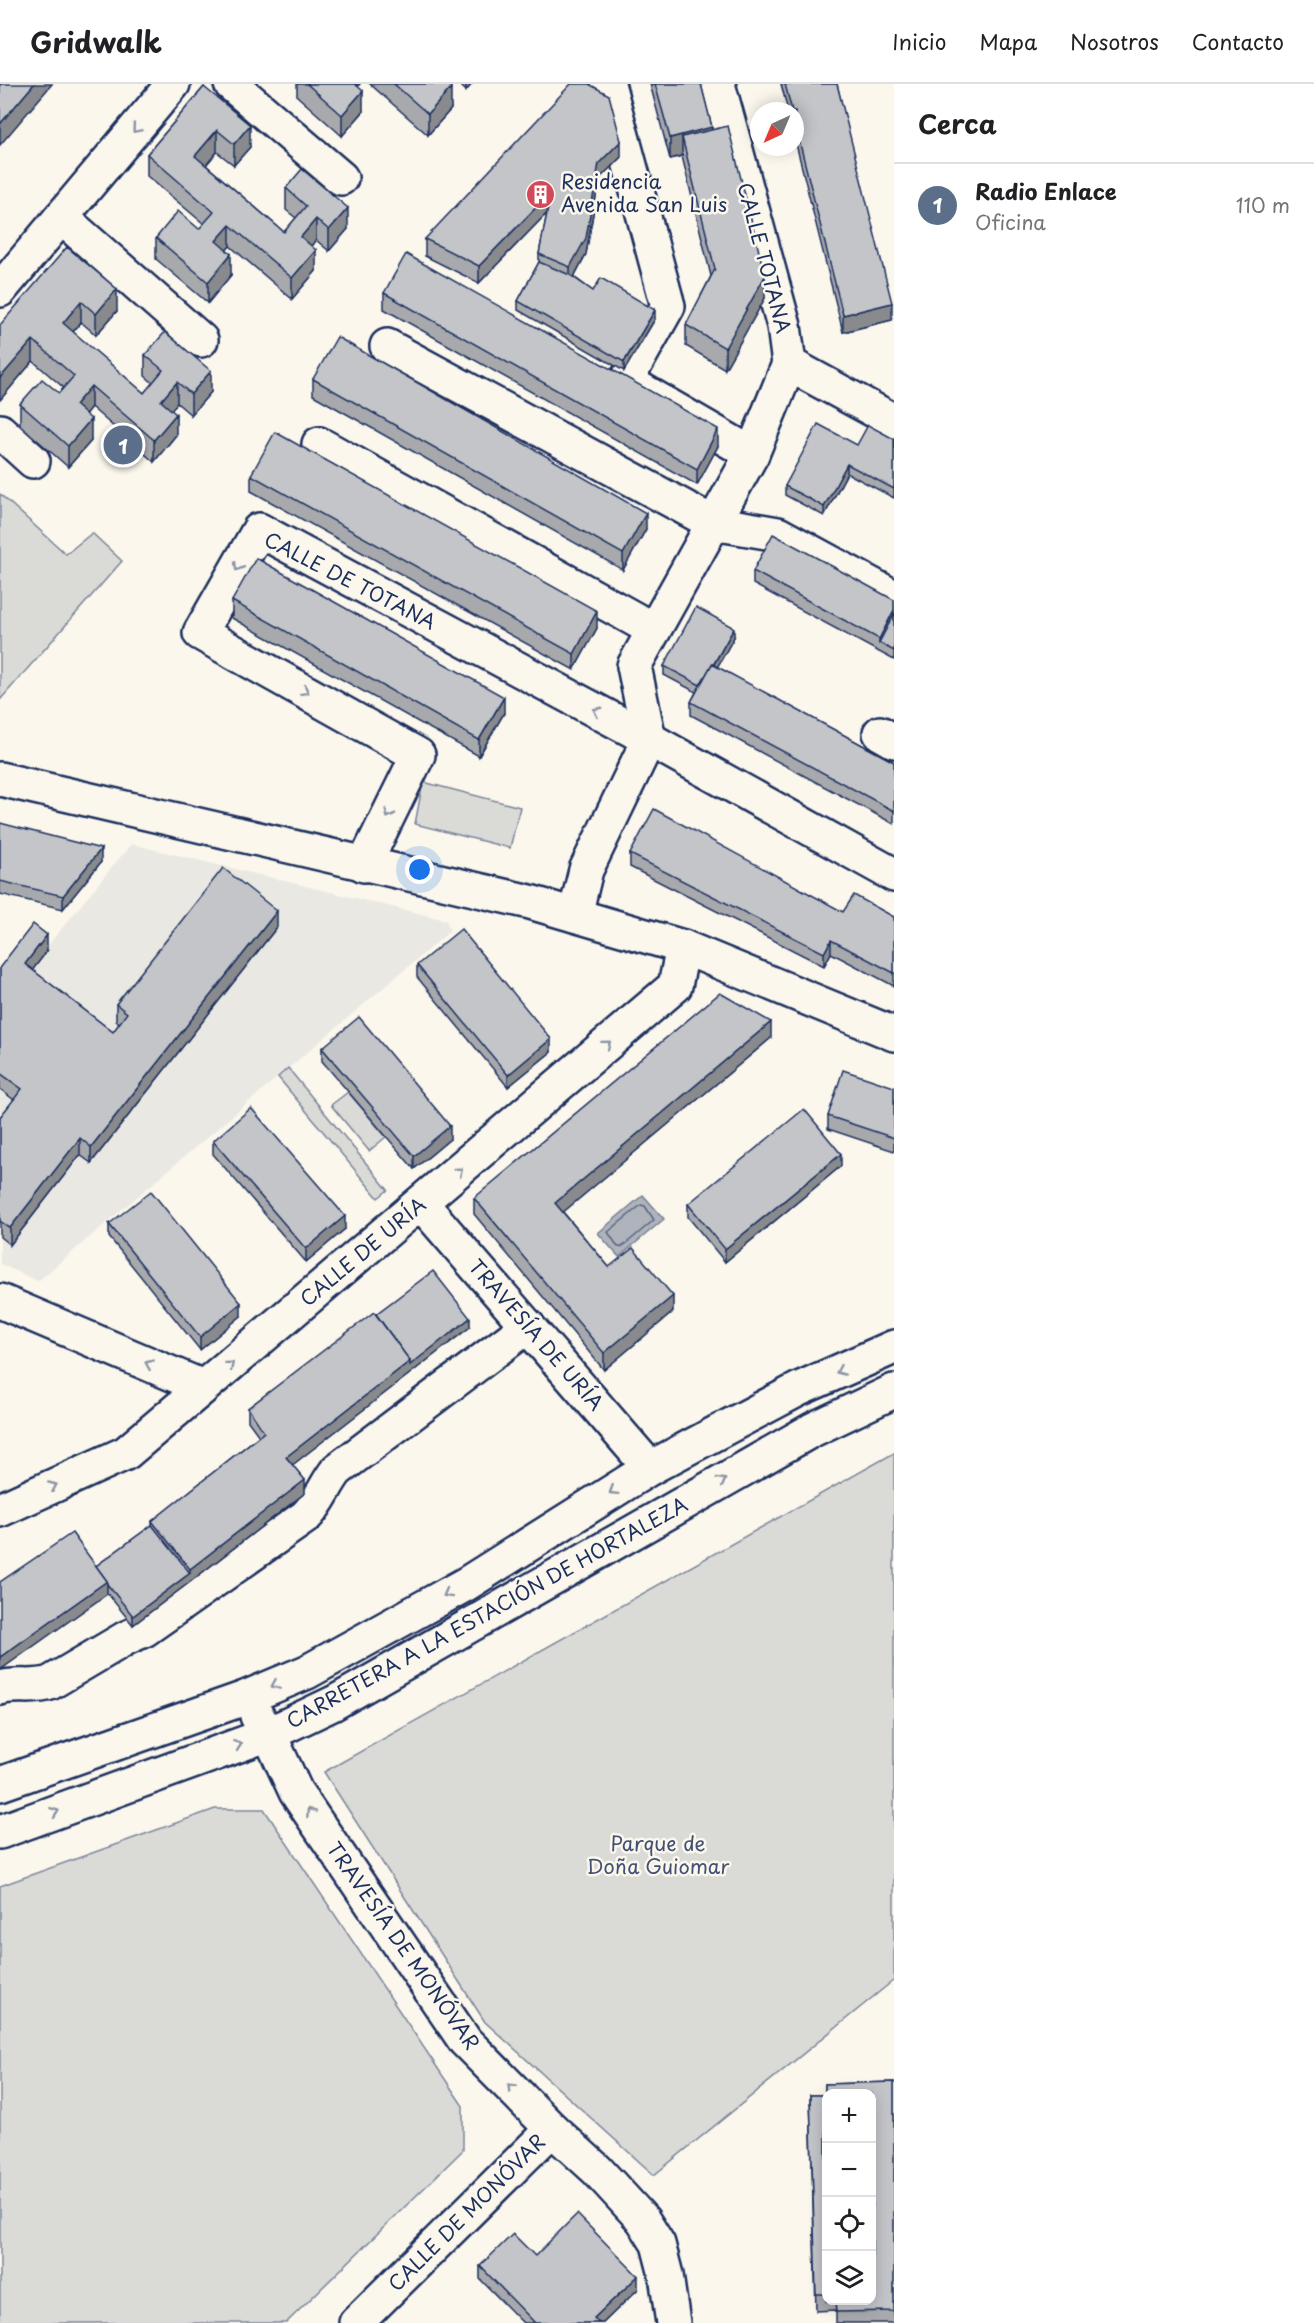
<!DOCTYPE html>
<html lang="es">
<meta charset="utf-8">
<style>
:root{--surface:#fff;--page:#f2f2f2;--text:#202124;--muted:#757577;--line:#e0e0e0;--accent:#ea580c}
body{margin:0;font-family:"Playpen Sans",sans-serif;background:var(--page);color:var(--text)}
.controls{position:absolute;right:18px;bottom:18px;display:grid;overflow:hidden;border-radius:12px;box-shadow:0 3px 15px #0003}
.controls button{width:54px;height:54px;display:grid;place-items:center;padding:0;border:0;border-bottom:2px solid var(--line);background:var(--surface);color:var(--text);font:30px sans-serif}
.compass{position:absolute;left:750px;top:18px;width:54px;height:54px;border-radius:50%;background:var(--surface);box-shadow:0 3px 15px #0003;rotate:224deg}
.you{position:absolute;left:420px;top:786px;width:21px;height:21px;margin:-15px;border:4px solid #fff;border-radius:50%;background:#1a73e8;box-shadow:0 0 0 9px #1a73e833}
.badge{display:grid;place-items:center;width:39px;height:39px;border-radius:50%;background:var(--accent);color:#fff;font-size:20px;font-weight:700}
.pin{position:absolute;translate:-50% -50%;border:3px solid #fff;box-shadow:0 2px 6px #0006}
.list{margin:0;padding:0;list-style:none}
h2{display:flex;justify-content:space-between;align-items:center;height:78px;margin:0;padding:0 24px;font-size:26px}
h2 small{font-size:20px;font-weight:400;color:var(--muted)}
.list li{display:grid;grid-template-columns:39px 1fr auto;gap:18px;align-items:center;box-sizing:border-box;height:84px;padding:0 24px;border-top:2px solid var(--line)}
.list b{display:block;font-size:22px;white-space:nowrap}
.list p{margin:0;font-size:20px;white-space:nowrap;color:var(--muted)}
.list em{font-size:20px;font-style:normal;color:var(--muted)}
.icon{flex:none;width:33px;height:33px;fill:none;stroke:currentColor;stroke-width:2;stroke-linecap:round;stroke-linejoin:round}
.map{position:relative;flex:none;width:894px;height:2239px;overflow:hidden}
header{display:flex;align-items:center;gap:36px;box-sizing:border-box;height:84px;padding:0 30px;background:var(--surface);border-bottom:2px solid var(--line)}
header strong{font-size:28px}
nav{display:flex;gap:33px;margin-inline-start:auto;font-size:21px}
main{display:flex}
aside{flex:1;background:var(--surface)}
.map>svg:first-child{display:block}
</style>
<header>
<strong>Gridwalk</strong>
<nav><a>Inicio</a><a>Mapa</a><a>Nosotros</a><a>Contacto</a></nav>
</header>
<main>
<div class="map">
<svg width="894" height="2239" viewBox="0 0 894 2239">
<rect width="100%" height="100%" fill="#fbf7ec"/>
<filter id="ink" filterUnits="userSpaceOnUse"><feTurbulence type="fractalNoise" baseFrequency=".0167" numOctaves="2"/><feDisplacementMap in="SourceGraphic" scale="12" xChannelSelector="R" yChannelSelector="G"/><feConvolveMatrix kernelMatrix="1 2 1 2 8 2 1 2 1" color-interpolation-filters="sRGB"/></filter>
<g filter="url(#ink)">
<path fill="#eae8e2" d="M131,760l315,76 4,11 -412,350 -38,-17v-281l45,-34z"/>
<g fill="#dadad7" stroke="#7a849a" stroke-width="1.5">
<path d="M0,410l66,60 26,-21 30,28 -122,139z"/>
<path d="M423,698l97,25 -10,41 -95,-24z"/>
<path d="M288,984l100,122 -10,8 -100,-121z"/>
<path d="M348,1008l38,45 -17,14 -38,-46z"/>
<path d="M894,1369v527l-240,195 -169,-153 -161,-250z"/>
<path d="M215,1725h49l199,297v44l-177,173h-286v-437z"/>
</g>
<path fill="#afb3bb" stroke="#747e96" stroke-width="1.5" d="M643,1111l21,24 -45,38 -21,-24z"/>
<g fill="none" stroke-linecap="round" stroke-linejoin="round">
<path stroke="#566483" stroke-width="1.5" d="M641,1121l4,1 9,14 -32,27h-4l-10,-15z"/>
<defs>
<g id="minor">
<path d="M231,0l110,94"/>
<path d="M608,0l60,222 -42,75 126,73"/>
<path d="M61,133l140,123"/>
<path d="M0,206l173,-206"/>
<path d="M387,262l326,177 65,11 116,63"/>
<path d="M789,280l105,57"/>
<path d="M0,347l33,30"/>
<path d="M319,360l335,186"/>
<path d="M880,649l14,8"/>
<path d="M0,695l530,123 153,45 211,87"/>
<path d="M364,781l54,-110 -218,-122 59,-103 390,209 245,136"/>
<path d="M575,831l11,-45 63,-131 -15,-73 118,-212 37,-90 -5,-38 -66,-242"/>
<path d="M421,1119l229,265"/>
<path d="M0,1217l203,86"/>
<path d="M0,1426l126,-57 549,-467 8,-39"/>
<path d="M0,1604c16,-5 34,1 50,-5l76,-45 18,-8 161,-113c14,-13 20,-32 32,-47l191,-144"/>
<path d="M257,1632l12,18 27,58 169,249 87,88 45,41 46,50 15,24 8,31 7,48"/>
<path d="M0,1700l245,-86 62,-26 159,-88 184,-116 149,-79 95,-42"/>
<path d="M0,1748l269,-98 65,-31 478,-273 82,-39"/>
<path d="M356,2239l196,-194"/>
</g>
</defs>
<use href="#minor" stroke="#1b2f5e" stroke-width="38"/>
<use href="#minor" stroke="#fbf7ec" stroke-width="33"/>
</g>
<g fill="#a8a9ad" stroke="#1b2f5e" stroke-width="1.5" fill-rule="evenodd">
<path d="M297,0h63l-2,2 5,26 -21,24 -45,-40z"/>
<path d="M370,0h77l4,25 -23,26z"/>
<path d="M459,0h13l-6,7z"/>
<path d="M650,0h51l11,46 53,168 -40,71 -39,-23v-21l25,-49 -29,-120 -12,3z"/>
<path d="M781,0h56l55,236 -49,12 -48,-192v-29h-7z"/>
<path d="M204,3l46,60 -16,18 -17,-13 -11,13 78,67 12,-14 -10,-8v-22l62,41 -19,22 -13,-11 -5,6 5,25 -24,28 -62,-53 -4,4 5,25 -23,28 -52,-44v-21l43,-9 5,-5 -57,-48v-22z"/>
<path d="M621,73l-22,22 -13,75 -12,23 19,14 62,28 -31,52 -106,-61v-9l21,-39v-8l8,-41 -68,70 -54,-27v-17z"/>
<path d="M67,163l50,64 -21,24 -15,-13 -8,10 71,61 9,-10 -8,-7v-21l66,37 -20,23 -14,-12 -6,7 5,25 -22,27 -63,-55 -6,7 6,27 -23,26 -48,-42v-21l39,-11 5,-5 -31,-27 -33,39z"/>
<path d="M384,209l334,153 -21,39 -313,-176z"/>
<path d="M313,295l333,150 -23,41 -310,-175z"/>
<path d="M894,355v59l-47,-25 -23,43 -39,-21v-9l72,-41z"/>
<path d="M251,391l346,153 -23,42 -323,-179z"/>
<path d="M753,487l141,29v60l-141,-76z"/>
<path d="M232,517l272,112 -25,43 -247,-138z"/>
<path d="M734,553l-17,30 177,95v62l-203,-109v-13l5,-10 -32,-17v-9z"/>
<path d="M0,739l101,39 -38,47 -63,-15z"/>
<path d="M630,770l213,58 51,5v69l-63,-33 -7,13 -194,-99z"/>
<path d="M277,843l-186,236 -11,-8 -70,90 -10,-8v-120l14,-17 -14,-11v-122l47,-16 -15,19 81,62 7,-9 -4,-2v-17z"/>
<path d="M417,881l134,87 -43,35 -91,-110z"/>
<path d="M771,954l-208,174 46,55 64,45 -69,58 -130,-156v-16z"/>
<path d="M322,964l128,91 -36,30 -92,-108z"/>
<path d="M894,1003v64l-66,-22v-13z"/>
<path d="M213,1057l132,88 -39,33 -93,-108z"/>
<path d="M841,1082l-116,96 -37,-45v-13z"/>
<path d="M109,1140l132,92 -41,34 -91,-113z"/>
<path d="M376,1230l94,13 -178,138 13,28 -115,89 -57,43 -26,-32v1l-11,-28 56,-41v-4l107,-85 -11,-15v-13z"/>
<path d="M894,1998v241h-58v-13l-20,1 -6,-216h15v-11zM826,2010h46v207h-46z"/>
<path d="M535,2172l103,33 -35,34h-80l-43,-44v-13z"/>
</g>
<g fill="#888a8d" stroke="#1b2f5e" stroke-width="1.5">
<path d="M34,0h18l-52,61v-21z"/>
<path d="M466,0h6l-6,7z"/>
<path d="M451,4v21l-23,26v-21z"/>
<path d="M363,7v21l-21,24v-21z"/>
<path d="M250,41v22l-16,18v-21z"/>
<path d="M712,43v21l-30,-11v19l-12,3v-21z"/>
<path d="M217,46v22l-22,26v-22z"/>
<path d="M621,57v16l-22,22 -13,75 -16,30v-17l29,-104z"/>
<path d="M551,108v17l-72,74v-17z"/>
<path d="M348,124v21l-19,22v-21z"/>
<path d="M316,135v21l-15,18v-21z"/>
<path d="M230,141v21l-14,16v-21z"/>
<path d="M316,166v21l-24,28v-21z"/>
<path d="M231,170v21l-23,28v-21z"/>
<path d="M765,192v22l-40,71v-21z"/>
<path d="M117,205v22l-21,24v-21z"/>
<path d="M81,217v21l-18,22v-21z"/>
<path d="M892,219v17l-49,12v-17z"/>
<path d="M655,226v9l-31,52v-9z"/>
<path d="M33,256v21l-33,39v-22z"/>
<path d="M211,287v21l-20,23v-21z"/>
<path d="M177,298v21l-16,19v-21z"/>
<path d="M91,302v21l-16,20v-22z"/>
<path d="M176,330v21l-22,27v-22z"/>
<path d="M91,335v22l-23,26v-21z"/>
<path d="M718,345v17l-21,39v-16z"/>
<path d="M847,380v9l-23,43v-9z"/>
<path d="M646,429v16l-23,41v-16z"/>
<path d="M894,526v13l-15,20v-4z"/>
<path d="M597,527v17l-23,42v-16z"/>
<path d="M734,544v9l-32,58v-9z"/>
<path d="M504,613v16l-25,43v-16z"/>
<path d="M101,765v13l-38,47v-13z"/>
<path d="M277,827v16l-186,236v-16z"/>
<path d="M47,851v16l-22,29v-16z"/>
<path d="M831,856v13l-7,13v-13z"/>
<path d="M771,938v16l-216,181v-16z"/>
<path d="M551,955v13l-43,35v-12z"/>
<path d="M450,1042v13l-36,30v-13z"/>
<path d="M80,1054v17l-70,90v-17z"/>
<path d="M841,1070v12l-116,96v-13z"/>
<path d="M345,1132v13l-39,33v-13z"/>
<path d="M673,1212v16l-69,58v-17z"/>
<path d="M241,1219v13l-41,34v-13z"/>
<path d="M470,1234v9l-184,143v-13l124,-96z"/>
<path d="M305,1396v13l-115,89 -57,43v-9l57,-43v-4z"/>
<path d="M107,1497v13l-107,76v-13z"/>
<path d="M638,2192v13l-35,34h-9v-5z"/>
</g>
<g fill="#c3c5c9" stroke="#1b2f5e" stroke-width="1.5">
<path d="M0,0h34l-34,40z"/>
<path d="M307,0h48l8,7 -21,24z"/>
<path d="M394,0h53l4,4 -23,26z"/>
<path d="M571,0h18l20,11 12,46 -22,22 -13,75 -16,29 -31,-13 12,-62 -72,74 -54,-27z"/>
<path d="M655,0h46l11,43 -42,11z"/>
<path d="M785,0h52l55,219 -49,12 -48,-191v-13h-3z"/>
<path d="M204,3l46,38 -16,19 -17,-14 -22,26 89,76 22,-26 -20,-18 16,-19 46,39 -19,22 -13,-11 -15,18 15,13 -24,28 -62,-53 -14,16 15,13 -23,28 -52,-44 22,-27 21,18 15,-17 -67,-58z"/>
<path d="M728,42l37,150 -40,72 -39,-23 29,-56 -33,-132z"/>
<path d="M67,163l50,42 -21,25 -15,-13 -18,22 81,70 19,-23 -18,-15 20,-23 46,39 -20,23 -14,-12 -16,19 15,13 -22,26 -63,-54 -16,19 16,14 -23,27 -48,-42 22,-25 17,14 15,-17 -41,-36 -33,38v-53z"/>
<path d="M406,170l312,175 -21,40 -313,-176z"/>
<path d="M539,178l31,13 23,16 8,-13 54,32 -31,52 -106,-61z"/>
<path d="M337,253l309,176 -23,41 -310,-175z"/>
<path d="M818,340l39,21 11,-20 26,14v50l-47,-25 -23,43 -39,-21z"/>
<path d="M275,348l322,179 -23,43 -323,-179z"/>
<path d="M773,450l121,66v10l-15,29 -126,-68z"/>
<path d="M256,474l248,139 -25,43 -247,-139z"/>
<path d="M696,523l38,21 -21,37 -1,-1 -12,21 -36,-19z"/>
<path d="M894,530v37l-15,-8z"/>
<path d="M712,580l182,98v49l-203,-109z"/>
<path d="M654,725l189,103 11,-17 40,22v56l-63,-33 -7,13 -194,-99z"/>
<path d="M0,739l101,26 -38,47 -63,-15z"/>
<path d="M223,784l54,43 -186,236 -11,-9 -70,90 -10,-7v-104l22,-28 -22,-16v-106l33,-43 14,11 -22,29 88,68 14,-19 -11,-9z"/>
<path d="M461,845l90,110 -43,36 -91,-110z"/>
<path d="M720,909l51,29 -216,181 54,64 24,-19 40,48 -69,57 -130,-155z"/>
<path d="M359,933l91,109 -36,30 -92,-108z"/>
<path d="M843,986l51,17v51l-66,-22z"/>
<path d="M251,1024l94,108 -39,33 -93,-108z"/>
<path d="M804,1025l37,45 -116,95 -37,-45z"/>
<path d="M151,1107l90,112 -41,34 -91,-113z"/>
<path d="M433,1187l37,47 -60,47v-4l-34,-47z"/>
<path d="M374,1228l36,49 -124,96 19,23 -115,89 -38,-48 112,-89 -16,-24z"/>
<path d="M152,1441l38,48 -57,43 -26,-32v-3l-11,-15z"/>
<path d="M72,1449l35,48 -107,76v-75z"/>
<path d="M894,1998v229l-57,1 -1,-11h36v-207h-46v200h-10l-6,-199h15v-11z"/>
<path d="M577,2130l61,62 -44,42 5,5h-64l-55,-57 33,-32 22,22z"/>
</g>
<defs><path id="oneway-chevron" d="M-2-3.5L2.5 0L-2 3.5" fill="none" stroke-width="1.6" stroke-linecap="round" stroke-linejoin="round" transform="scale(1.5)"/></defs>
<g stroke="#8b93a5">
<use href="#oneway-chevron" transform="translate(136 45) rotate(130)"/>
<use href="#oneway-chevron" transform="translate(238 483) rotate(120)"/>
<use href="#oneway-chevron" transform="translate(305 607) rotate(29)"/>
<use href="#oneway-chevron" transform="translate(597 627) rotate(-152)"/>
<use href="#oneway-chevron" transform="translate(389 730) rotate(116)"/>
<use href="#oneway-chevron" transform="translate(607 960) rotate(-40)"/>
<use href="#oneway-chevron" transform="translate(459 1087) rotate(-40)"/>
<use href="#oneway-chevron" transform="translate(149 1280) rotate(-157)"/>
<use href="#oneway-chevron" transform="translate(230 1281) rotate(-40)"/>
<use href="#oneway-chevron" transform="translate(840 1287) rotate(156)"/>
<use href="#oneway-chevron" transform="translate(722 1397) rotate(-30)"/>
<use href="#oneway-chevron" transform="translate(53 1402) rotate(-24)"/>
<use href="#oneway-chevron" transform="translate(613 1407) rotate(148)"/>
<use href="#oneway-chevron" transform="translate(447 1510) rotate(151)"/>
<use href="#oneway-chevron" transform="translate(275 1601) rotate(157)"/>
<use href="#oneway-chevron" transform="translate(238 1661) rotate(-20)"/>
<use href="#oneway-chevron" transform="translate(55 1728) rotate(-20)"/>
<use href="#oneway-chevron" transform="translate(310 1728) rotate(-124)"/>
<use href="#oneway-chevron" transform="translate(511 2003) rotate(-135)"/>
</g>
</g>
<defs>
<symbol id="building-disc" viewBox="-11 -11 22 22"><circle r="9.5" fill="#d1495b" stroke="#fbf7ec"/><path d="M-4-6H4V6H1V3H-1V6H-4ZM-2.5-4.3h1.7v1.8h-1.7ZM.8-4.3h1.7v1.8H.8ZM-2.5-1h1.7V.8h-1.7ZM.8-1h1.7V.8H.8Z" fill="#fff"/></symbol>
</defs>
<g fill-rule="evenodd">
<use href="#building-disc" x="524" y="94" width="33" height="33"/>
</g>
<g text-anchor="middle" stroke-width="5" stroke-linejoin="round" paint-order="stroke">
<g font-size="20" fill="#1b2f5e" stroke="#fbf7ec" text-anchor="start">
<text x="561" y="105">Residencia<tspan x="561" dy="23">Avenida San Luis</tspan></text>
</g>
<g font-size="20" fill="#1b2f5e" stroke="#fbf7ec">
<text transform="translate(764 174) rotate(75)" y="7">CALLE TOTANA</text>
<text transform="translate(350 497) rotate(27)" y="7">CALLE DE TOTANA</text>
<text transform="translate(363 1168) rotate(-40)" y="7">CALLE DE URÍA</text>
<text transform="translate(536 1251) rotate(49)" y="7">TRAVESÍA DE URÍA</text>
<text transform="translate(487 1529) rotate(-29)" y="7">CARRETERA A LA ESTACIÓN DE HORTALEZA</text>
<text transform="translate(403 1862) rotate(55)" y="7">TRAVESÍA DE MONÓVAR</text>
<text transform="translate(467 2129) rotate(-45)" y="7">CALLE DE MONÓVAR</text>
</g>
<g font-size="20" fill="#415176" stroke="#fbf7ec">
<text x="658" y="1767">Parque de<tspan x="658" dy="23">Doña Guiomar</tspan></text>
</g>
</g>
</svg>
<div class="controls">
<button>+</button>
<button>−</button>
<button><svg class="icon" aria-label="locate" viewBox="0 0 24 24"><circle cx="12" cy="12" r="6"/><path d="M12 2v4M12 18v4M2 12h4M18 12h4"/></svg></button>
<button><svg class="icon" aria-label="layers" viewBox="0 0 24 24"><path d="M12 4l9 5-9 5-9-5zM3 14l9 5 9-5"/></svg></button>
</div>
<svg class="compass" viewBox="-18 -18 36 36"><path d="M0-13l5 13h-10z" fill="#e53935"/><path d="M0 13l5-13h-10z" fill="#757577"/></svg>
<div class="you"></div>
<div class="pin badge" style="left:123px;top:361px;background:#5c6f8a">1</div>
</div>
<aside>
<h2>Cerca<small></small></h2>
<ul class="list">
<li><span class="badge" style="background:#5c6f8a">1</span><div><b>Radio Enlace</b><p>Oficina</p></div><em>110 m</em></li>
</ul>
</aside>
</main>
